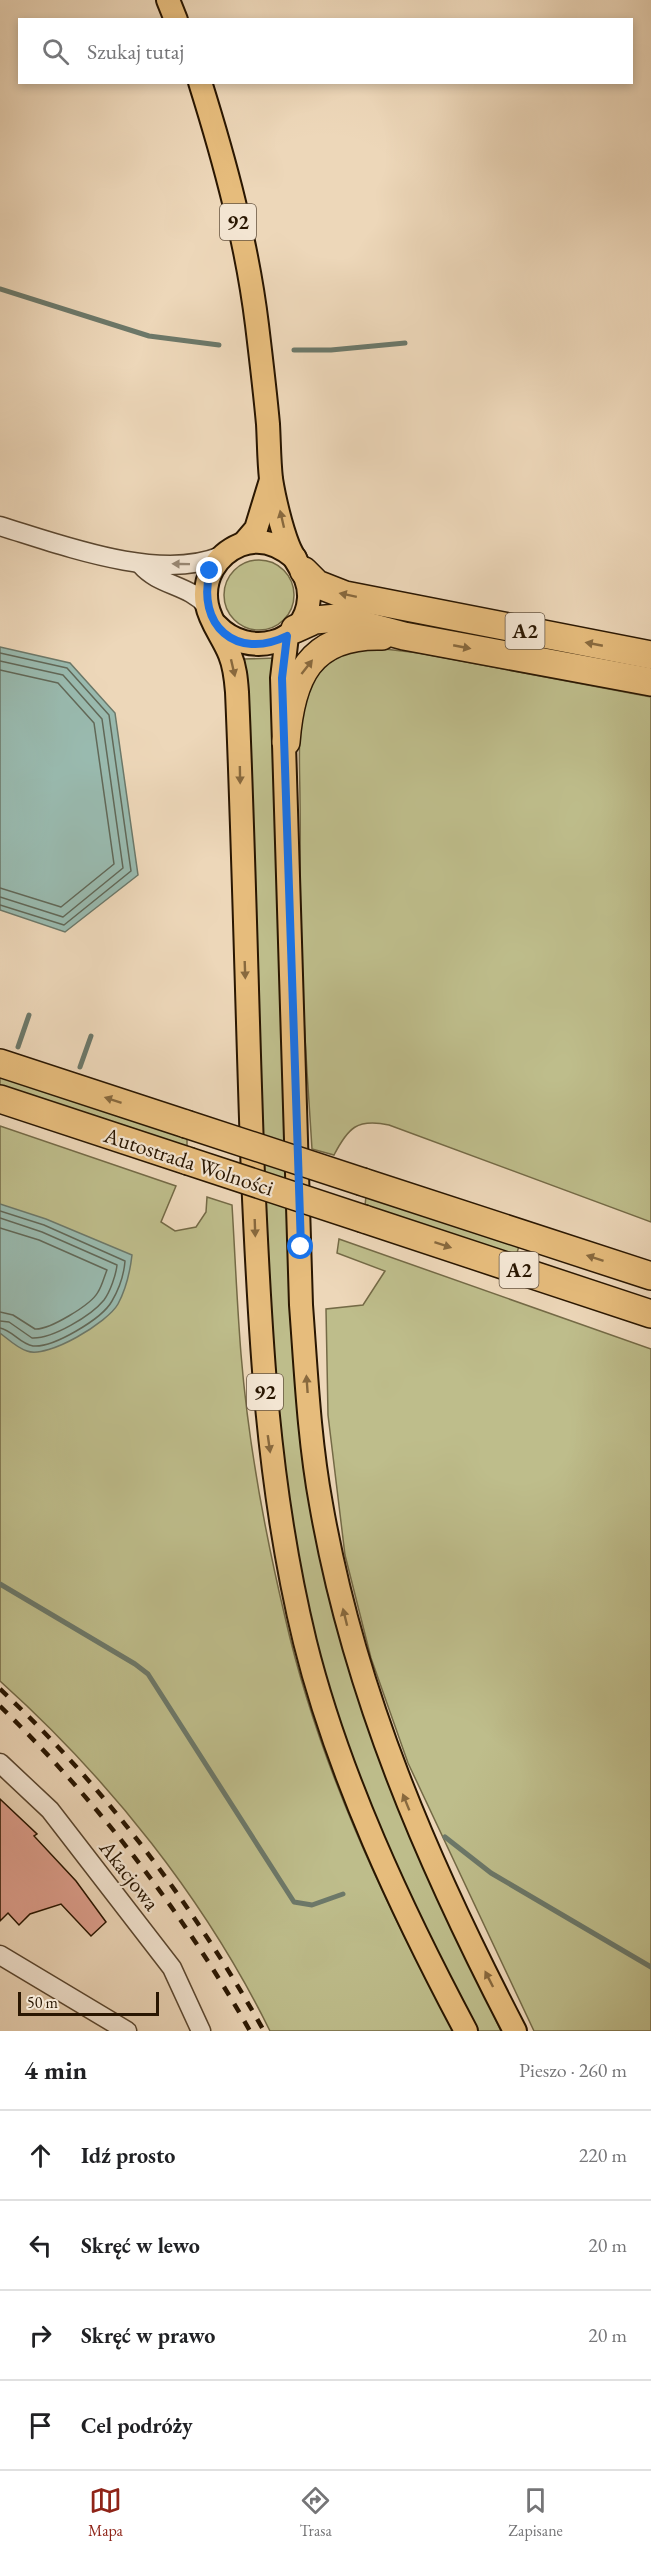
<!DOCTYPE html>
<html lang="pl">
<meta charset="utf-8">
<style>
:root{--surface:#fff;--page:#f6f6f6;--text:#202124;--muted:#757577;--line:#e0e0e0;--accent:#8f2418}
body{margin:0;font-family:"EB Garamond",serif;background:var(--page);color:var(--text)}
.scale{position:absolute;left:18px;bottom:15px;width:141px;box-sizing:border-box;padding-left:6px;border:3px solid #291601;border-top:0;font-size:16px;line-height:21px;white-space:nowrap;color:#291601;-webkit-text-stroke:4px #f3e5d2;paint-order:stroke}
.stop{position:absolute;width:18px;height:18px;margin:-14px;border:4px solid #1a73e8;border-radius:50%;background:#fff}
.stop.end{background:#1a73e8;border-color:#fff;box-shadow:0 2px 6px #0008}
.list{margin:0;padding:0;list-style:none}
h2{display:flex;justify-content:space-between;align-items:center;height:78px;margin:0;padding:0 24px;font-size:26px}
h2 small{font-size:20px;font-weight:400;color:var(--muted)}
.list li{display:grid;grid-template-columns:39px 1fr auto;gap:18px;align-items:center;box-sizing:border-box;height:90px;padding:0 24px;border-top:2px solid var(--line)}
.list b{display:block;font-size:22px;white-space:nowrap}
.list em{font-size:20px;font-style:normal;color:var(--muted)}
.icon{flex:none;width:33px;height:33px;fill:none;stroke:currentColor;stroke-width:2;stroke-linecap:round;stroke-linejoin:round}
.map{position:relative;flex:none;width:651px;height:2031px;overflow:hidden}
.search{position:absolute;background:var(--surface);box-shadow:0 3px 9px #0003;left:18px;right:18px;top:18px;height:66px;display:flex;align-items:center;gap:15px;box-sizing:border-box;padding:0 21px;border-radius:0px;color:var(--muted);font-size:22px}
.sheet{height:438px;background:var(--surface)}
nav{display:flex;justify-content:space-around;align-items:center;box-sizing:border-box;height:84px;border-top:2px solid var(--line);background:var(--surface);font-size:16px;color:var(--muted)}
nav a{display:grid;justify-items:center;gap:3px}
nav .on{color:var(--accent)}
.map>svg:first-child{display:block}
</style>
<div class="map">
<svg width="651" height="2031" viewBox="0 0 651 2031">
<rect width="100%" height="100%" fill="#edd7b9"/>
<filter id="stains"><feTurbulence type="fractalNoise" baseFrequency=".00333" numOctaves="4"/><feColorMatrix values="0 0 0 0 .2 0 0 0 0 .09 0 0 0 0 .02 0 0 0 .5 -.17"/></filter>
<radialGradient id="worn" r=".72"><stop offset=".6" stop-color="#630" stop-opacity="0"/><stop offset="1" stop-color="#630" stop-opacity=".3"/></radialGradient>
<g fill="#bebd8b" stroke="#746a46" stroke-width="1.5">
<circle cx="259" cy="595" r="35"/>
<path d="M376,648l43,5 232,44v525l-262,-97c-32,-7 -41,3 -55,30l-22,-6c-4,-65 -9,-130 -11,-195 -2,-52 0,-103 -1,-155 0,-27 -4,-86 8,-108 17,-34 32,-38 68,-43z"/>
<path d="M276,658l15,595 58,414 25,78 36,93 91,193h-25l-78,-156 -71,-182 -38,-160 -27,-312 -18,-562z"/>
<path d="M0,1075l187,63v9l-187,-61z"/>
<path d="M0,1126l176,60 -15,36 14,9 21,-4 10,-15 1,-15 25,8c3,49 5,99 9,149 7,86 24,179 44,263 33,146 98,283 168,414h-183c-65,-132 -161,-252 -270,-350z"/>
<path d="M366,1196l153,50 -3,10 -151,-50z"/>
<path d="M339,1239l312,110v682h-117l-126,-268 -37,-105 -26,-103 -17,-140 -2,-106 37,-4 22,-34 -48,-18z"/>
</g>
<g fill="#99baaf" stroke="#6c7869" stroke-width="1.5">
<path d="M0,647l70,16 45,50 23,162 -73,57 -65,-22z"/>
<path d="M0,1204l46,15 86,36c-2,17 -6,34 -14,49 -10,18 -70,55 -91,47 -10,-3 -19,-12 -27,-18z"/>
</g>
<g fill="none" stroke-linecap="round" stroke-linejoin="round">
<g stroke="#616858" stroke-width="1.5">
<path d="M0,653l67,15 42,47 22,156 -67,54 -64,-20"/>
<path d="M0,661l63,14 39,44 21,149 -60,49 -63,-20"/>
<path d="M0,670l58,13 36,40 20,141 -53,43 -61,-19"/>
<path d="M0,1211l44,14 81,36c-1,13 -6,28 -13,40 -10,18 -59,47 -79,45 -13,-2 -21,-16 -33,-18"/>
<path d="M0,1218l42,14 75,33c-1,10 -7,27 -13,35 -13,16 -52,39 -72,38l-23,-16 -9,-1"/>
<path d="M0,1228l39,12 68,30c-3,7 -5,16 -9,22 -7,13 -49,38 -63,37l-22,-14 -13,-3"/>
</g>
<g stroke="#6c7869" stroke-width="5">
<path d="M0,289l149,47 70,9"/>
<path d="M294,350h37l74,-7"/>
<path d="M18,1047l11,-32"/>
<path d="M80,1067l11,-31"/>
<path d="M0,1584l135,80 13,10 146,228 18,3 31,-11"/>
<path d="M445,1837l46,36 160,94"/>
</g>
</g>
<path fill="#dd9f8d" stroke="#291601" stroke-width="1.5" d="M0,1799l37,35 -3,2 42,45 30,41 -15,14 -30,-32 -31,10 -11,11 -11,-12 -8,8z"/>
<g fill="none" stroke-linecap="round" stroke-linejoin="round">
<defs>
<g id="minor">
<path d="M0,526c62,19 159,56 221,30"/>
<path d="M141,565c18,21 47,19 66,41"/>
<path d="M0,1763l50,47 122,158 29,63"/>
<path d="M0,1955l127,76"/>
</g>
<g id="major">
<path d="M168,0l8,20"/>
<path d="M200,82c25,80 47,161 57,243 4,33 8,66 11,99 1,18 1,37 3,55 3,19 10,48 17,66 7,19 22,30 21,53 -3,48 -62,60 -92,28"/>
<path d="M244,543l12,-14 15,-49"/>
<path d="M295,558c-15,-13 -35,-21 -55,-13 -24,10 -38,34 -33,60 3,17 17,34 23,50 5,12 6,24 7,37 7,161 10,322 16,484 7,159 14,310 52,466 33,133 97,269 161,389"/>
<path d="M287,636l-5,42 19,627c5,66 8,134 20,199 33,189 106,358 194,527"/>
</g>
<g id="highway">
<path d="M304,571l13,13 28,11 306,60"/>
<path d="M295,629l20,-9 22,-2 67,18 247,46"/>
<path d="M286,742c5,-64 23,-108 96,-106"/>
<path d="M0,1063l186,61"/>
<path d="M0,1099l188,62"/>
<path d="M363,1182l288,94"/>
<path d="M364,1219l287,95"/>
</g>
</defs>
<use href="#minor" stroke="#5a462f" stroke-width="21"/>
<use href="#major" stroke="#291601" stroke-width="26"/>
<use href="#highway" stroke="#291601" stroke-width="30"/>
<use href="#minor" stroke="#f3e5d2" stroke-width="18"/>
<use href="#major" stroke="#e6bc7c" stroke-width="22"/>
<use href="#highway" stroke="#e6bc7c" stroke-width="27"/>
<g stroke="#291601" stroke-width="4.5" stroke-dasharray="10 10" stroke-linecap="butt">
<path d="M0,1689c106,99 193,216 264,342"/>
<path d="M0,1706c99,97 182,205 250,325"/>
</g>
<defs>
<g id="highway-bridge">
<path d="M186,1124l177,58"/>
<path d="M188,1161l176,58"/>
</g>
</defs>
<use href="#highway-bridge" stroke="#291601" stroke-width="30" stroke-linecap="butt"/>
<use href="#highway-bridge" stroke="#e6bc7c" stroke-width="27"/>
</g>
<defs><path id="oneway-solid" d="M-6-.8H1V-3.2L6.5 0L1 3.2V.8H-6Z" transform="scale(1.5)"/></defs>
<g fill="#88693e">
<use href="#oneway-solid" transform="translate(282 519) rotate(-103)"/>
<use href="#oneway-solid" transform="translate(348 595) rotate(-168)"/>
<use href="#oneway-solid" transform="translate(594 644) rotate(-169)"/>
<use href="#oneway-solid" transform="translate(462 647) rotate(11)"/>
<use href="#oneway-solid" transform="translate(307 667) rotate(-52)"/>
<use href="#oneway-solid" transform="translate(233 668) rotate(77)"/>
<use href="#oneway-solid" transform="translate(240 775) rotate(89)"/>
<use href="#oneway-solid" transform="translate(245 970) rotate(88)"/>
<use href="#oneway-solid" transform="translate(113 1100) rotate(-162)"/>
<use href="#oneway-solid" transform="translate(255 1228) rotate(88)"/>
<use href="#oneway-solid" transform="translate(443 1245) rotate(18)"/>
<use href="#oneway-solid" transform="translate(595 1258) rotate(-162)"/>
<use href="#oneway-solid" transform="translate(307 1384) rotate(-94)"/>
<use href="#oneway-solid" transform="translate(269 1444) rotate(82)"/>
<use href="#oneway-solid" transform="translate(345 1617) rotate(-104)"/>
<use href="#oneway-solid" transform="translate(406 1802) rotate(-112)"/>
<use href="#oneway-solid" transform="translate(489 1979) rotate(-117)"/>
</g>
<use fill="#988874" href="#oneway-solid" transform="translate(181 564) rotate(-179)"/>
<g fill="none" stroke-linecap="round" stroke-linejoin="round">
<path stroke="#1a73e8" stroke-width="8" d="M210,571c-14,54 26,90 77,65l-5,42 19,569"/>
</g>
<g text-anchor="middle" stroke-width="4.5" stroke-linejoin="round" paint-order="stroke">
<g fill="#f3e5d2" stroke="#665440" stroke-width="1.5">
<rect x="220" y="204" width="36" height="36" rx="4.5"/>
<rect x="505.5" y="613" width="39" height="36" rx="4.5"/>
<rect x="499.5" y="1252" width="39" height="36" rx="4.5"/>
<rect x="247" y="1374" width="36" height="36" rx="4.5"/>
</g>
<g font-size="21" font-weight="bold" fill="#291601">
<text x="238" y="229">92</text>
<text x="525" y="638">A2</text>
<text x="519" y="1277">A2</text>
<text x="265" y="1399">92</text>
</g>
<g font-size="22" fill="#291601" stroke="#f3e5d2">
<text transform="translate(189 1161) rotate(18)" y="8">Autostrada Wolności</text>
<text transform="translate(130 1875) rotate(52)" y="8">Akacjowa</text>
</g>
</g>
<rect width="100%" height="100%" filter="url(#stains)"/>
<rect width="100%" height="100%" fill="url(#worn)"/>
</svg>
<div class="scale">50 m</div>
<div class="stop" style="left:301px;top:1247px"></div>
<div class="stop end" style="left:210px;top:571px"></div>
<div class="search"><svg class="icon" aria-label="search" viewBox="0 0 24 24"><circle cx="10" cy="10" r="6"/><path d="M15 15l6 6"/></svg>Szukaj tutaj</div>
</div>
<section class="sheet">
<h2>4 min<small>Pieszo · 260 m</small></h2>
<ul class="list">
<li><svg class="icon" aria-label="ahead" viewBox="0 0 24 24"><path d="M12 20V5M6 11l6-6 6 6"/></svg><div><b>Idź prosto</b></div><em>220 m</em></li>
<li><svg class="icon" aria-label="left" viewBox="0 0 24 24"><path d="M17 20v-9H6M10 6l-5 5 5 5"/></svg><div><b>Skręć w lewo</b></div><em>20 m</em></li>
<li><svg class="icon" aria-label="right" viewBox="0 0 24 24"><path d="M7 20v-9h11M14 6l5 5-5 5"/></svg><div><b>Skręć w prawo</b></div><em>20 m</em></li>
<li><svg class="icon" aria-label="arrive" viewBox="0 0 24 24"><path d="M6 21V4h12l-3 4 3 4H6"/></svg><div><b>Cel podróży</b></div></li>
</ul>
</section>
<nav>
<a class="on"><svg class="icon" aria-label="map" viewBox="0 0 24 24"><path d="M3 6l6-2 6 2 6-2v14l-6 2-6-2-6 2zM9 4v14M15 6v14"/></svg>Mapa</a>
<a><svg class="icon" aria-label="directions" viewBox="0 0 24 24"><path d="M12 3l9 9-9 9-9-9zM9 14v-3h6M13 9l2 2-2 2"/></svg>Trasa</a>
<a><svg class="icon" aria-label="saved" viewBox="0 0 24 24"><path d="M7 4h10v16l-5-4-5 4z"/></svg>Zapisane</a>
</nav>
